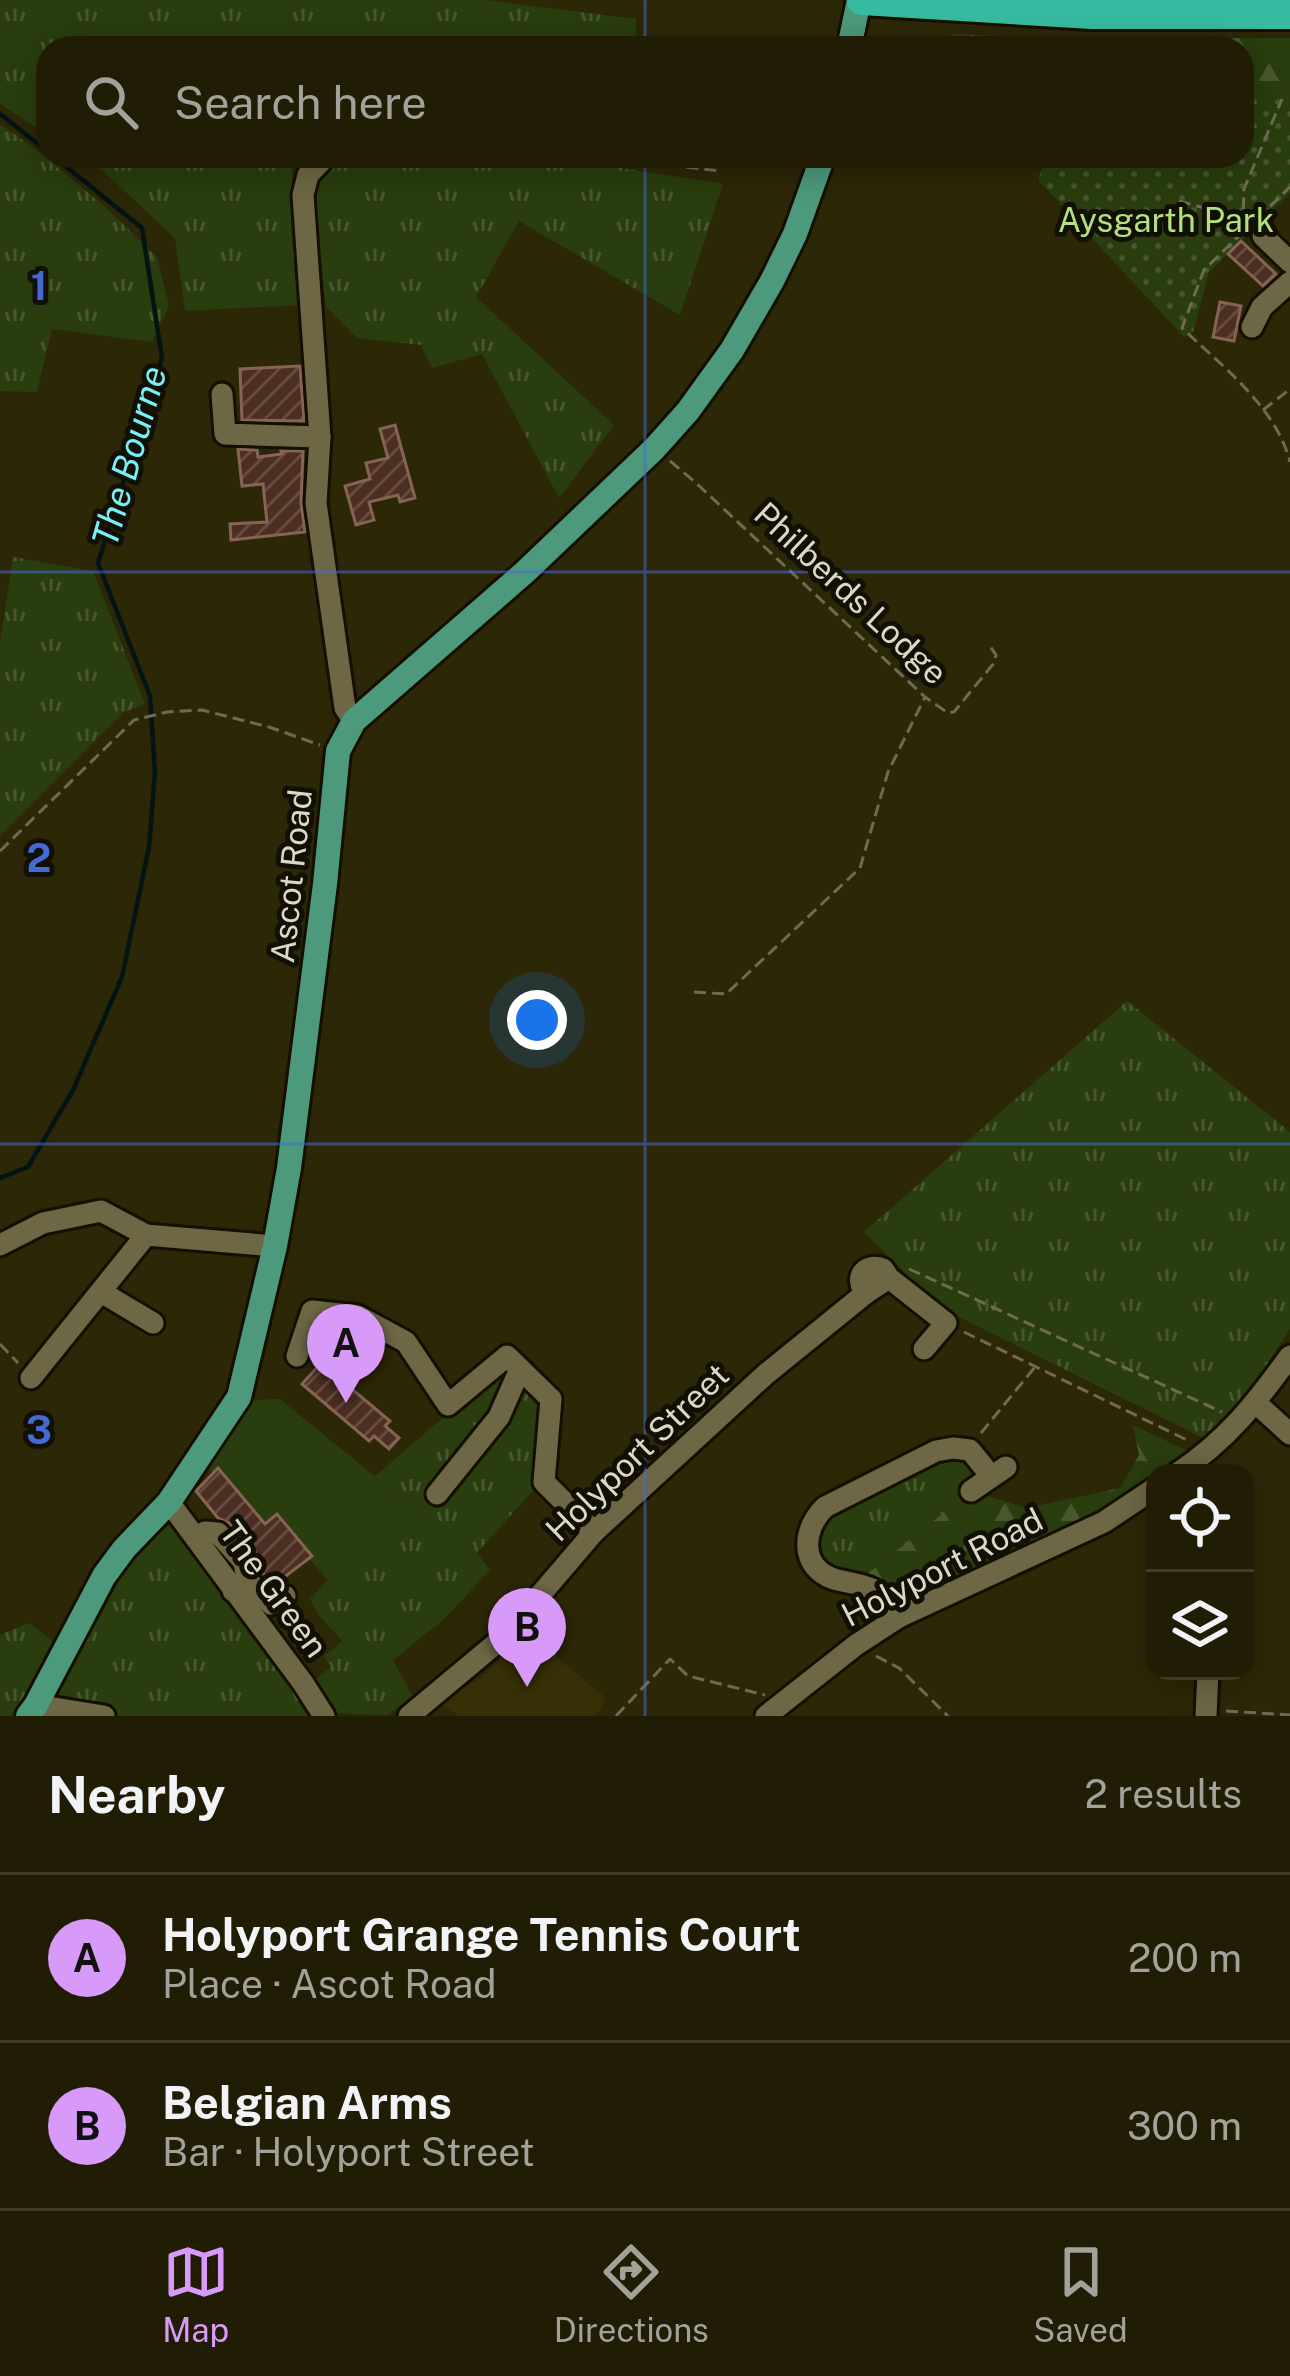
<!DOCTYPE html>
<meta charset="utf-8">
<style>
:root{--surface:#211d05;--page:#2d2a13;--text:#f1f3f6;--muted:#a2a29a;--line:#3e3b27;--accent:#d89af8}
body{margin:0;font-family:"Public Sans",sans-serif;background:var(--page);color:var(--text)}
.controls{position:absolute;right:36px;bottom:36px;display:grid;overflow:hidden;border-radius:24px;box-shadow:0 6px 30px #0003}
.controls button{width:108px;height:108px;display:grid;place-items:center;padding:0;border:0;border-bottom:3px solid var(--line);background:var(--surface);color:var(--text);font:60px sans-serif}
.you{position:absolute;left:537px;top:1020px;width:42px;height:42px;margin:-30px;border:9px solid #fff;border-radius:50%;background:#1a73e8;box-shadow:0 0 0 18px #1a73e833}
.badge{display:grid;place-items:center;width:78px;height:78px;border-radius:50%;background:var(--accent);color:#111;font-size:39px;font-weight:700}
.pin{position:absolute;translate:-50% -99px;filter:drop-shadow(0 3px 6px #0008)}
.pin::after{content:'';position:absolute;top:63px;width:42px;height:36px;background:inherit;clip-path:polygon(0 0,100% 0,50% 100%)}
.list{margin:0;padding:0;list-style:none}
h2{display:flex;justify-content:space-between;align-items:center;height:156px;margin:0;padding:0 48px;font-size:51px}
h2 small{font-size:39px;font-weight:400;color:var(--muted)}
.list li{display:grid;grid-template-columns:78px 1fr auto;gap:36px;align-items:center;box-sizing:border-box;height:168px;padding:0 48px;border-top:3px solid var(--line)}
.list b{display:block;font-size:45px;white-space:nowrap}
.list p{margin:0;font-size:39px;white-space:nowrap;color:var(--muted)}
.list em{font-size:39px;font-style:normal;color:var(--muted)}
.icon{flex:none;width:66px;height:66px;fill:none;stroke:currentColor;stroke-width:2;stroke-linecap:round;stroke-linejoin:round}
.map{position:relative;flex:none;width:1290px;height:1716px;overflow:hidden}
.search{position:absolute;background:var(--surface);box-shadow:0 6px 30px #0003;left:36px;right:36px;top:36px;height:132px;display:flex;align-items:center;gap:30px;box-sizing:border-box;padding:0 42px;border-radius:36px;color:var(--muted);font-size:45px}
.sheet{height:492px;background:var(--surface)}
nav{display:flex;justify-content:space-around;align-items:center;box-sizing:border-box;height:168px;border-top:3px solid var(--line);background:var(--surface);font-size:33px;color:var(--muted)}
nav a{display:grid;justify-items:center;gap:6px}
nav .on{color:var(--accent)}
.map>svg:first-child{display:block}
</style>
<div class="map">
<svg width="1290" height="1716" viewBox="0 0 1290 1716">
<defs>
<pattern id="grass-tufts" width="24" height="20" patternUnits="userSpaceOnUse" patternTransform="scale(3)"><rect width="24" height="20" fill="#293d0e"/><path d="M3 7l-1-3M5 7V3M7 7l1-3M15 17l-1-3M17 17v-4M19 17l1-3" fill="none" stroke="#475830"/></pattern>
<pattern id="forest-firs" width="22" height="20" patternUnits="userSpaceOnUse" patternTransform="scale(3)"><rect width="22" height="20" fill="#293d0e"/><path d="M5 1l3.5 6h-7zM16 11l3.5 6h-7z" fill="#475830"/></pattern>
<pattern id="park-dots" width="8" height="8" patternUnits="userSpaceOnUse" patternTransform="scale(3)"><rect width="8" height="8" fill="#293d0e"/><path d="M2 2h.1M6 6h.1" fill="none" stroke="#475830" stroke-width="1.8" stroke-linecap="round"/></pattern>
<pattern id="building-hatch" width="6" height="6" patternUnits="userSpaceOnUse" patternTransform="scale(3)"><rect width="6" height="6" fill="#4c2f22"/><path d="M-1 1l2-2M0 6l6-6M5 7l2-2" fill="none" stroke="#654c41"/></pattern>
</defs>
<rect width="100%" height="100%" fill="#2c2707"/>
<path fill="#373006" d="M524,1636l9,1 73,61 -10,18h-138l-22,-15 46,-23 17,-17 -1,-8z"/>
<g fill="url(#grass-tufts)">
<path d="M0,0h484l152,19 -1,29h-587v87l-48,-31z"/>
<path d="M0,124l33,23 69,57 55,53 12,49 -17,36 -100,-13 -15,63 -37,-1z"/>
<path d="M81,156h220l-10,6 9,143 -115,6 -10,-73 -72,-67z"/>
<path d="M338,156h208l177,28 -43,131 -161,-94 -43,76 138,128 -55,73 -77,-144 -50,14 -11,-23 -64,-7 -31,-31 -14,-125z"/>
<path d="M13,557l80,14 52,133 -21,8 -124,124v-194z"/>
<path d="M1127,1001l163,131v197l-41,62 -40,50 -270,-134 -75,-75z"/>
<path d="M506,1364l36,35 -5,87 -60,67 13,17 -45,48 -52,42 20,37 -26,18 -50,-2 -27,-29 21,-17 -7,-11 18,-15 -24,-27 -8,-15 94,-99 -29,-24z"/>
<path d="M953,1448l38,28 -129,102 -45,-9 -5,-50z"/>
<path d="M160,1525l19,2 136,189h-315v-81l29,-12 42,32 38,-72z"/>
</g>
<g fill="url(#forest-firs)">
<path d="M953,34l93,4h244v55l-48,-1v-44h-303z"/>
<path d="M1133,1425l55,26 -91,62 -204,91 -31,-26 109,-87 56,17 93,-20 19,-33z"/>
</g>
<path fill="url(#park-dots)" d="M1242,92l48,1v100l-81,79 -16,60 -9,5 -146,-157 8,-24h196z"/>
<path fill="#293d0e" d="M280,1399l124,101 -75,82 -54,-64 -16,12 -54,-65 42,-65z"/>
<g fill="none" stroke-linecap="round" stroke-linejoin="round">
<g stroke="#041314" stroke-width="4.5">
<path d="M0,114l48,38"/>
<path d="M0,1178l28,-11 45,-77 49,-113 27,-130 6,-75 -5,-76 -52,-133 64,-205 -20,-130 -89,-72"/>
</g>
</g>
<g fill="url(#building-hatch)" stroke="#856456" stroke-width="3">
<path d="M1241,241l35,33 -13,12 -35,-32z"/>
<path d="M1220,302l21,4 -7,35 -21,-4z"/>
<path d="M300,366l4,55 -62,-1 -2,-51z"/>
<path d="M395,425l20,73 -15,4 -2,-7 -29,7 5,18 -18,5 -11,-39 25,-7 -4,-16 22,-5 -8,-29z"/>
<path d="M238,449l19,1 1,7 24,-3 -1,-3h22l-2,52 4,29 -74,8 -1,-16 37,-2 -4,-38 -21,2z"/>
<path d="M321,1363l69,58 -5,5 14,12 -10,11 -15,-13 -5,5 -67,-57z"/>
<path d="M218,1468l47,56 12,-10 35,42 -38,29 -13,-14 -6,-19 -26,-29 -11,-5 -22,-27z"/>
</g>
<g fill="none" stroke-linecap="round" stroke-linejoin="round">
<defs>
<g id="minor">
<path d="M326,156l-18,19 -5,20 17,242 -4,66 29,205 9,13"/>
<path d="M1263,236l27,26"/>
<path d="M1252,327l10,-20 28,-25"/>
<path d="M222,394l3,40 95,3"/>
<path d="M0,1245l43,-22 58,-12 45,24 129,11"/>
<path d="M889,1278l-23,15c-13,-15 -1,-31 17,-24l6,9 57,45 -22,26"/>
<path d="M101,1292l52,31"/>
<path d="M297,1356l15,-45 46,5 48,26 42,63 59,-49 44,43 -7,83 50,50"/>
<path d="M31,1378l115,-143"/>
<path d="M1256,1403l34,31"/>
<path d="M1178,1473c50,-34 77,-69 112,-117"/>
<path d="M971,1491l35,-24"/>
<path d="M437,1494l62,-77 21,-48"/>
<path d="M169,1502l134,181 21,33"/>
<path d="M196,1537l9,-5 13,1 26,29 3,18 -14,11"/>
<path d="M247,1580l24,24 14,-8"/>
<path d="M899,1617c-8,-11 -14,-21 -27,-28 -12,-6 -25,-6 -38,-10 -35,-12 -32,-50 -9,-72l111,-56 17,-3 17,2 21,26"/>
<path d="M36,1705l68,11"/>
<path d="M409,1716l97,-81 88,-103 172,-158 100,-81"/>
<path d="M766,1716l90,-71 43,-28 205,-95 51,-34"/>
<path d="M1206,1716l2,-45"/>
</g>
<g id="major">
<path d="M849,48l10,-48"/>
<path d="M28,1716l8,-11 68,-129 20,-27 45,-47 70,-105 36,-151 14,-78 36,-284 13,-133 16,-30 171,-149 129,-123 34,-38 44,-61 40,-69 23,-47 28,-78"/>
</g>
<path id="highway" d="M862,0l230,14h198"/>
</defs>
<use href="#minor" stroke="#140f00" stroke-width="27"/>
<use href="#major" stroke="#140f00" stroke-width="30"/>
<use href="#highway" stroke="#140f00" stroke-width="36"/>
<g stroke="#6f6b51" stroke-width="3" stroke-dasharray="12 6" stroke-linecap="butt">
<path d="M579,156l143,15"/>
<path d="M1179,201l62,17"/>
<path d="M1257,219l33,-32"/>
<path d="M1250,224l-7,-6 1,-29 38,-90"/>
<path d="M1244,231l-40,39 -22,58c40,38 94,79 108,134"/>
<path d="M1263,410l27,-21"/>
<path d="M670,461l25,21 230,215 23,16 6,-1 40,-49 2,-8 -6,-9"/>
<path d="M0,851l134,-131 33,-8 35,-2 67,17 51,18"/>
<path d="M694,992l32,2 134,-126 28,-96 37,-75"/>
<path d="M909,1269l313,143"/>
<path d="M964,1332l223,108"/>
<path d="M0,1344l18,19"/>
<path d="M981,1433l54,-66"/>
<path d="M876,1656l23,12 49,48"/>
<path d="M1226,1711l64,4"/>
<path d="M616,1716l54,-57 18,17 77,19"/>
</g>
<use href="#minor" stroke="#6d6746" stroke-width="21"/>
<use href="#major" stroke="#4d997c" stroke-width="24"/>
<use href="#highway" stroke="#37bba0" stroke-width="30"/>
</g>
<path fill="none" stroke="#436ad5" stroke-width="3" stroke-opacity="0.55" d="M645,0v48M645,156v1560M0,572h1290M0,1144h1290"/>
<g text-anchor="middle" stroke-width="10" stroke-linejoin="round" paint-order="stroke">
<g font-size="33" fill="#b3e17e" stroke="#121004">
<text x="1166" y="232">Aysgarth Park</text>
</g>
<g font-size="33" fill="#dbd8c7" stroke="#121004">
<text transform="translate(851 593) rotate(43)" y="12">Philberds Lodge</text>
<text transform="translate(291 876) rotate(-84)" y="12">Ascot Road</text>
<text transform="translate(637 1452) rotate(-44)" y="12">Holyport Street</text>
<text transform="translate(942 1567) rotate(-27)" y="12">Holyport Road</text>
<text transform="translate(274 1589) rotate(54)" y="12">The Green</text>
</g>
<g font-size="36" font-style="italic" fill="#77f0fa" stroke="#121004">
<text transform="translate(129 456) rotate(-74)" y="13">The Bourne</text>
</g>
</g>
<g font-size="39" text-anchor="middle" font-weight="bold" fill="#436ad5" stroke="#121004" stroke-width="10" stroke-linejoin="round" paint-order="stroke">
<text x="39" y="300">1</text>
<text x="39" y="872">2</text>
<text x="39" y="1444">3</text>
</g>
</svg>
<div class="controls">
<button><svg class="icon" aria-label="locate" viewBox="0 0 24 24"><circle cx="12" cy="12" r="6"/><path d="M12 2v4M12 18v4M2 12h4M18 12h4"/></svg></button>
<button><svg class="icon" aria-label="layers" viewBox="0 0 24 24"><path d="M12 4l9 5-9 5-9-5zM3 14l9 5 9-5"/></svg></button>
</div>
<div class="you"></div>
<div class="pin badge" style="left:346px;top:1403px">A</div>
<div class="pin badge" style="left:527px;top:1687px">B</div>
<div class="search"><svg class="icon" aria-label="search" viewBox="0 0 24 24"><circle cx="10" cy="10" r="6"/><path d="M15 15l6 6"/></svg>Search here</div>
</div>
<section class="sheet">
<h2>Nearby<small>2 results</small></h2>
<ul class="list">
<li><span class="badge">A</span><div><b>Holyport Grange Tennis Court</b><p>Place · Ascot Road</p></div><em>200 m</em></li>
<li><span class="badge">B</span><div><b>Belgian Arms</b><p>Bar · Holyport Street</p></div><em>300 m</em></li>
</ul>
</section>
<nav>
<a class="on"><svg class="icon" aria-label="map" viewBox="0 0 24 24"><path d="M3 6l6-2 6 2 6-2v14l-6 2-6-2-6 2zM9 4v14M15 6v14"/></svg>Map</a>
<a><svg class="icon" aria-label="directions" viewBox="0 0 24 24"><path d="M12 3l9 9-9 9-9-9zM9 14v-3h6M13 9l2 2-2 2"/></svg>Directions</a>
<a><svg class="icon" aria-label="saved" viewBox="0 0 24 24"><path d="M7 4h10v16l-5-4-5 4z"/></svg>Saved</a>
</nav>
